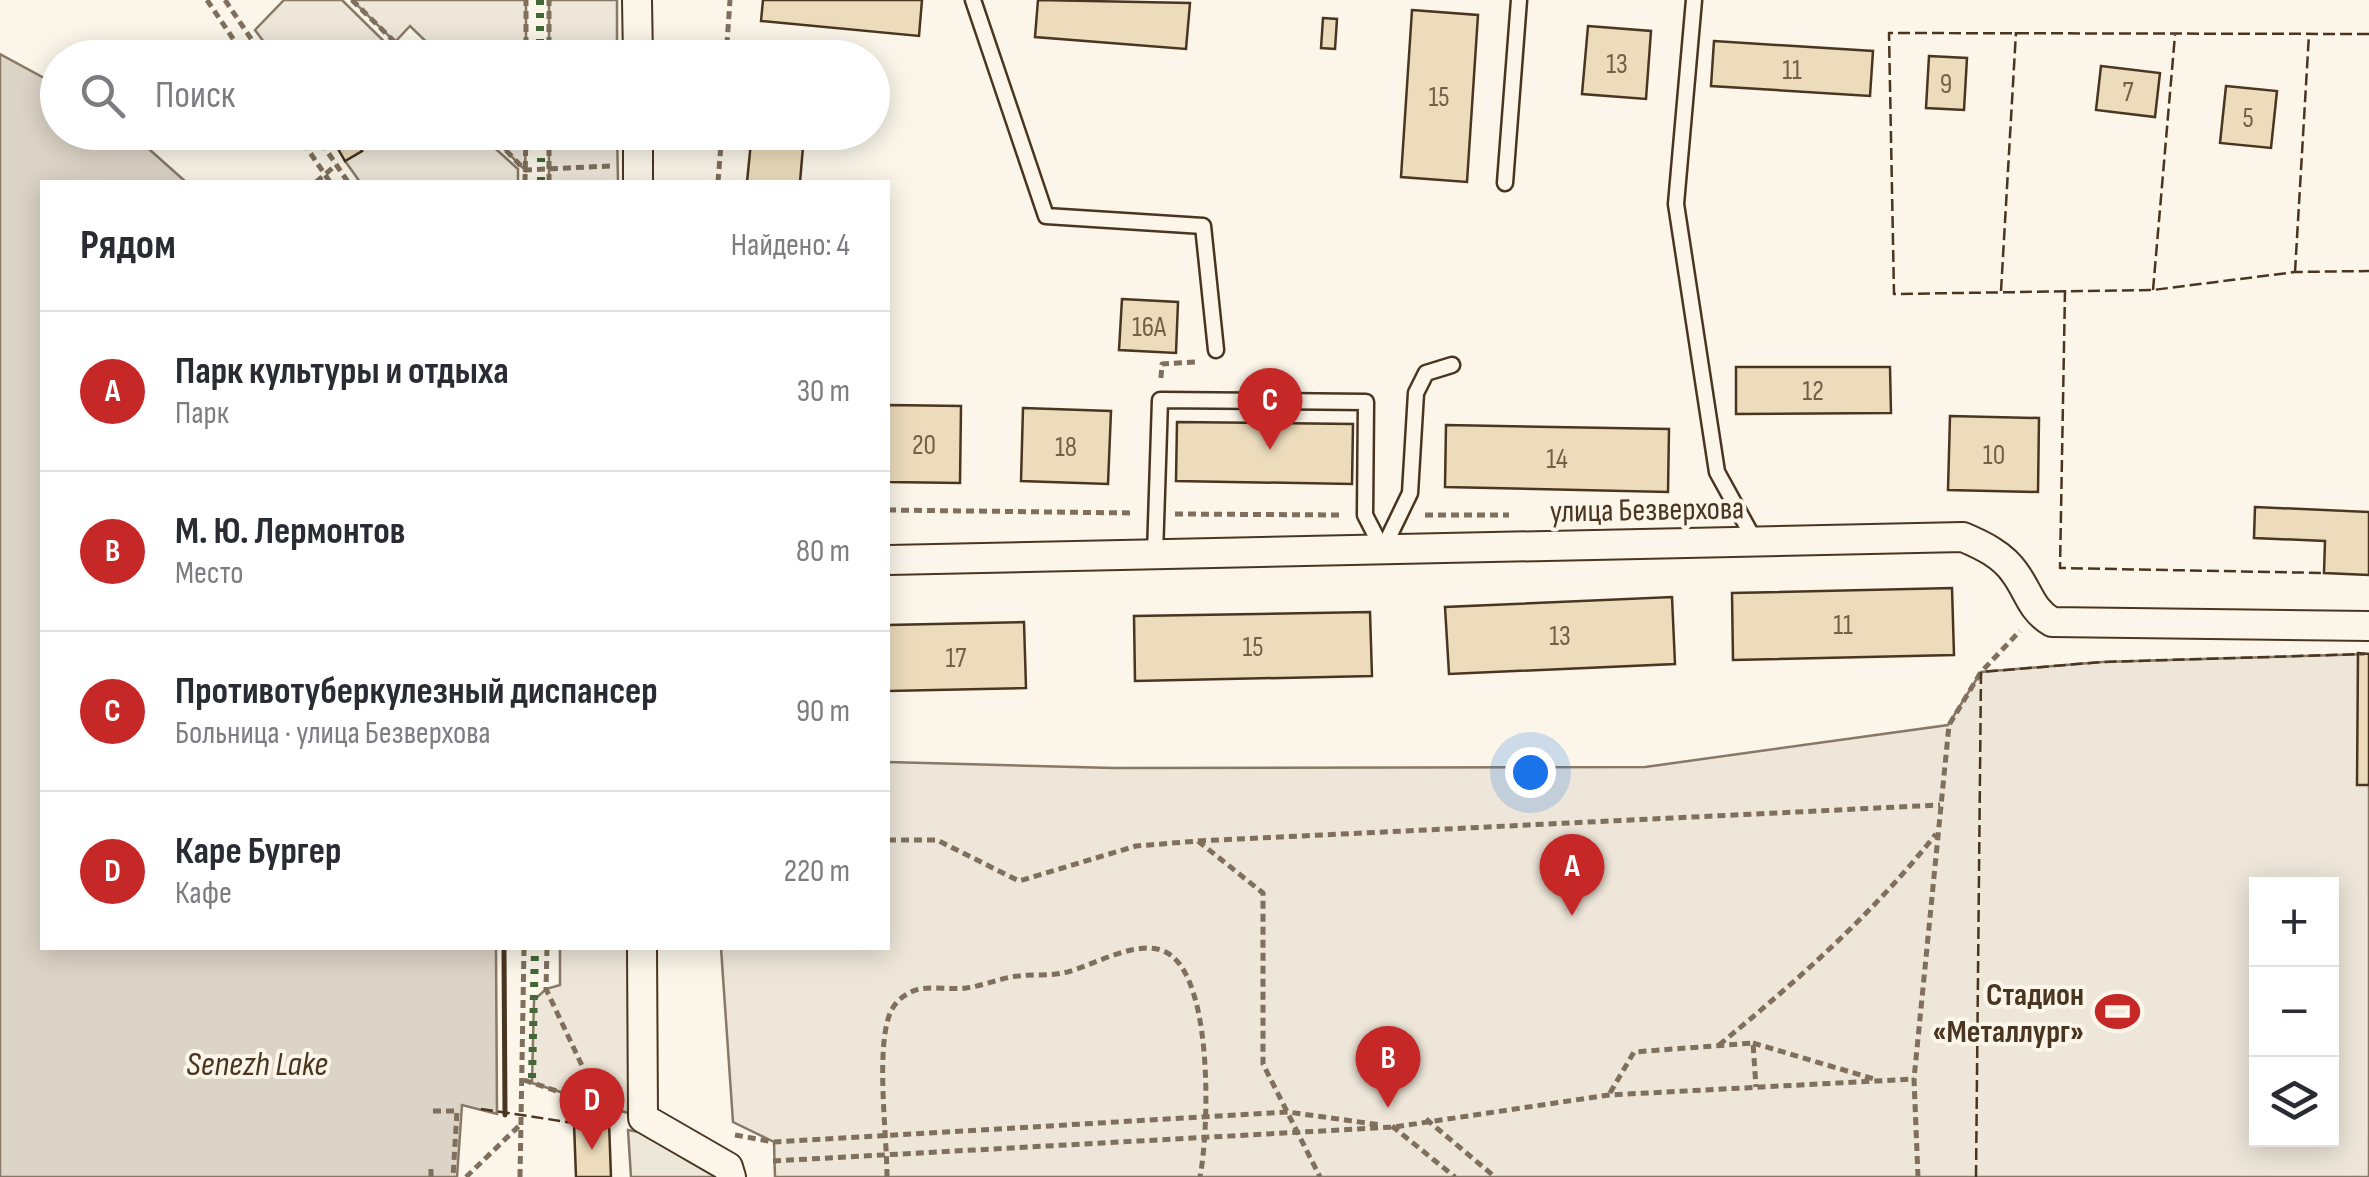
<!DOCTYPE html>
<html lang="ru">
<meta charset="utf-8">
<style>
:root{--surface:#fff;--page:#f7f7f7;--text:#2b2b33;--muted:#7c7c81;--line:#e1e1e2;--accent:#c62828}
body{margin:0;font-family:"Sofia Sans Condensed",sans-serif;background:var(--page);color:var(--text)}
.controls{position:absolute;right:30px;bottom:30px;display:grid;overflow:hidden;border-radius:0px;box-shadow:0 5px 25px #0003}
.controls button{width:90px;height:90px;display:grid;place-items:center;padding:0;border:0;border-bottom:2px solid var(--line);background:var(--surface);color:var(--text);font:50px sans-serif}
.you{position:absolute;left:1530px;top:772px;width:35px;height:35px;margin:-25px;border:8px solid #fff;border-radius:50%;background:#1a73e8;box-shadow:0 0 0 15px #1a73e833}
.badge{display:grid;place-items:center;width:65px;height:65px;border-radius:50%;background:var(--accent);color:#fff;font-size:32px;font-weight:700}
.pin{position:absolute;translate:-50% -82px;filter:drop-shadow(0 2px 5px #0008)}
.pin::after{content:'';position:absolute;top:52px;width:35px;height:30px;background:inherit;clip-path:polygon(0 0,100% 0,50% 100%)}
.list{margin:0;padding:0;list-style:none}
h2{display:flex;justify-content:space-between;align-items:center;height:130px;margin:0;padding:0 40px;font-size:42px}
h2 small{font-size:32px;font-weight:400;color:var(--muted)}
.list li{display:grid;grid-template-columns:65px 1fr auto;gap:30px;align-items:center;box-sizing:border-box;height:160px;padding:0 40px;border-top:2px solid var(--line)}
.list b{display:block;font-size:38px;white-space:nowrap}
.list p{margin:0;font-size:32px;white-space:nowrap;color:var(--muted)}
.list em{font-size:32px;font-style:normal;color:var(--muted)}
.icon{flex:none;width:55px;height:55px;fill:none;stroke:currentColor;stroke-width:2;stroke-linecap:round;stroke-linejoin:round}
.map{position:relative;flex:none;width:2369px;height:1177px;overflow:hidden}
.search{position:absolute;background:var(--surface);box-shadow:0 5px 25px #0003;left:40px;top:40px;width:850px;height:110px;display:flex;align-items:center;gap:25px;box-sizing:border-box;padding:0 35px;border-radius:55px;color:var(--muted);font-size:38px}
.panel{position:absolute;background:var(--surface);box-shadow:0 5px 25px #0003;left:40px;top:180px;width:850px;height:770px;border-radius:0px}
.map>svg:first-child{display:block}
</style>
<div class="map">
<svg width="2369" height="1177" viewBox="0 0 2369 1177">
<rect width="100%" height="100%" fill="#fbf6e9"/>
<g fill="#ede6d9" stroke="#887966" stroke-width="2.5" fill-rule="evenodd">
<path d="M284,0h58l58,57h-125l-20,-27z"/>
<path d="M352,0h174v57h-84l-32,-31 -15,16z"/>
<rect x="549" y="0" width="68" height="57"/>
<path d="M352,133h126l40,36v13h-158l-15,-21 17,-10z"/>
<path d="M488,133h38l-1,37z"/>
<path d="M549,133h68l1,49h-69z"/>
<path d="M2369,654v523h-1594l-1,-35 -41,-20 -12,-174h167v-186l226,6 531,-1 303,-42 33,-53 121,-10zM2256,884h76v256h-76z"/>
<path d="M560,948h72l-4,165 -96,-30 2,-83 12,-11 14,-4z"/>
</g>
<path fill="#ede7d9" stroke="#887966" stroke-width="2.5" d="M628,1130l57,10 46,37h-100z"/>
<path fill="#dcd4c6" stroke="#887966" stroke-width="2.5" d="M0,54l57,31 1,47 73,1 55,49h-144v766h454l1,166 -35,-9 -5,72h-457z"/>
<g fill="#ecdcbc" stroke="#4a3520" stroke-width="2.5">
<path d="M763,0h159l-3,36 -158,-15z"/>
<path d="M1038,0l152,3 -4,46 -151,-12z"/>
<path d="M1412,10l66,5 -11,167 -66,-5z"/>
<path d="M1323,18l14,1 -2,30 -14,-1z"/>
<path d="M1588,26l63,5 -5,68 -64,-5z"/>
<path d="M1714,41l159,10 -3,45 -159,-10z"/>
<path d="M1929,56l38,2 -3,52 -38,-2z"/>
<path d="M2101,66l59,7 -5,44 -59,-7z"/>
<path d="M2226,86l51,5 -6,57 -51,-5z"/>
<path d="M352,132l10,19 -17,10 -15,-26z"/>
<path d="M751,142l52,5 -3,35h-53z"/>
<path d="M1122,299l56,3 -2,51 -57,-3z"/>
<path d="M1736,367h154l1,46 -155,1z"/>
<path d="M888,405l73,1 -1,77 -72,-1z"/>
<path d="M1023,408l88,3 -3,73 -87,-3z"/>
<path d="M1950,416l89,2 -1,74 -90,-2z"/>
<path d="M1177,422l176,2 -1,60 -176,-3z"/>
<path d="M1446,425l223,4 -1,63 -223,-5z"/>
<path d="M2255,507l114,5v63l-45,-2 1,-32 -71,-3z"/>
<path d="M1952,588l2,67 -221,5 -1,-67z"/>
<path d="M1672,597l3,67 -226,10 -4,-67z"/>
<path d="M1370,612l2,64 -237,5 -1,-65z"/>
<path d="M1024,622l2,66 -138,3v-66z"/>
<path d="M2358,653l11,1v131h-12z"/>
<path d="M609,1122l2,55h-35l-2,-54z"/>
</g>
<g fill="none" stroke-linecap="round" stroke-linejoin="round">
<defs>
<g id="lane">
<path d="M973,0l73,216 157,10 13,124"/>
<path d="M1694,0l-18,204 41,268 38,69"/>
<path d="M1505,183l14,-183"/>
<path d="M1383,549l27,-56 6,-100 10,-20 26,-8"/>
<path d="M1155,554l5,-154 206,2 -1,113 18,35"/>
</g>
<g id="street">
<path d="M637,0l1,58"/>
<path d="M638,132v50"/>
<path d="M888,560l1075,-23c19,8 40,18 52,36 14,19 16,37 37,49l317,4"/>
<path d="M642,948l1,170 85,49 3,10"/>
</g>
</defs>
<use href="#lane" stroke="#4a3520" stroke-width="19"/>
<use href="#street" stroke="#4a3520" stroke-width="32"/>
<g stroke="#7f6f5c" stroke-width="5" stroke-dasharray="8 5" stroke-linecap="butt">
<path d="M207,0l39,58"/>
<path d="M225,0l39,58"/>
<path d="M352,0l59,58"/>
<path d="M526,58v-58"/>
<path d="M549,58v-58"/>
<path d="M726,58l4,-58"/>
<path d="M296,132l34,50"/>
<path d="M314,132l34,50"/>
<path d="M488,132l37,38 85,-4"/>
<path d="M316,182l20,-17"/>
<path d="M525,182l1,-50"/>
<path d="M549,182v-50"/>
<path d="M718,182l4,-50"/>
<path d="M1161,378l1,-14 35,-2"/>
<path d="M888,510l246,3"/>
<path d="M1175,514l169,1"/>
<path d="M1425,515h84"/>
<path d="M888,840h49l82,41 117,-35 62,-5 65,52v171l57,113"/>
<path d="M1198,841l742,-36"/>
<path d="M547,948l-1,41 55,117"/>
<path d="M1753,1043l121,36"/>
<path d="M1719,1045c79,-65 153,-130 217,-211"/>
<path d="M524,1080l77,26"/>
<path d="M1610,1093l24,-41 119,-9 3,44"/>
<path d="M433,1111h24l-4,66"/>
<path d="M1426,1119l69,58"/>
<path d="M1392,1126l63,51"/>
<path d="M735,1135l39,7 514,-30 93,13"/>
<path d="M773,1161l621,-34 215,-32 305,-16"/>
<path d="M431,1177v-12"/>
<path d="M466,1177l55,-53"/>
<path d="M520,1177l4,-229"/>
<path d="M887,1177c0,-42 -12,-131 4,-166 5,-10 13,-16 22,-20 15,-6 36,-1 53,-3 17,-2 34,-10 52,-12 14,-2 30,0 45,-3 30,-6 80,-40 109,-17 41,34 37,173 28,221"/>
<path d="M1918,1177l-4,-98 35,-354 32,-53 39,-41"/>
</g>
<use href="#lane" stroke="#fbf6e9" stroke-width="14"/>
<use href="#street" stroke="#fbf6e9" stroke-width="28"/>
<g stroke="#436837" stroke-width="8" stroke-dasharray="5 8" stroke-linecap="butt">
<path d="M540,0v58"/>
<path d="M541,132v30"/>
<path d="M541,177v5"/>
<path d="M532,1078l3,-130"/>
</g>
<g stroke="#4a3520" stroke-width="2.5" stroke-dasharray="12 5" stroke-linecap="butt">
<path d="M2369,34l-480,-1 5,261 259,-4 142,-18 74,-1"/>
<path d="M2295,272l14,-238"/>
<path d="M2065,290l-5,278 264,5"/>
<path d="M2153,290l22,-255"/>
<path d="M2001,291l15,-259"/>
<path d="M481,1109l93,14v4"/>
<path d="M1976,1177l5,-505 121,-10 263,-8"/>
</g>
<path stroke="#4a3520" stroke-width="5" d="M504,948l1,167"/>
</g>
<defs>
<symbol id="stadium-bare" viewBox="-9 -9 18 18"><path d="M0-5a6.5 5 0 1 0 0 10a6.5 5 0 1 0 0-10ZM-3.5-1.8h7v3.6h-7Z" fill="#c62828" stroke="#fbf6e9" stroke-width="2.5" paint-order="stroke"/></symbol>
</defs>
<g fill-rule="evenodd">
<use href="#stadium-bare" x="2086" y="980" width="63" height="63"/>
</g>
<g text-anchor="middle" stroke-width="8" stroke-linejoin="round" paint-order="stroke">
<g font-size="28" fill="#725f47">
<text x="1617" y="73">13</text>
<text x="1792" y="79">11</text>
<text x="1946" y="93">9</text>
<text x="2128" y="101">7</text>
<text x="1439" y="106">15</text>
<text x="2248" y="127">5</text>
<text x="1149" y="336">16А</text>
<text x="1813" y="400">12</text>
<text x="924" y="454">20</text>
<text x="1066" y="456">18</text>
<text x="1994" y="464">10</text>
<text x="1557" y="468">14</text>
<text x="1843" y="634">11</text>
<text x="1560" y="645">13</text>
<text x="1253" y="656">15</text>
<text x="956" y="667">17</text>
</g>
<g font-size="32" fill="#4a3520" stroke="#fbf6e9">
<text transform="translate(1647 509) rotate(-1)" y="11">улица Безверхова</text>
</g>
<g font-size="32" font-weight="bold" fill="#4a3520" stroke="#fbf6e9" text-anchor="end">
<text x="2084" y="1005">Стадион<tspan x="2084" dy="37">«Металлург»</tspan></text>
</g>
<g font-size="35" font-style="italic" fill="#4a3520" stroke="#fbf6e9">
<text x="257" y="1075">Senezh Lake</text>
</g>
</g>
</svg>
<div class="controls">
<button>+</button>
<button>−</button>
<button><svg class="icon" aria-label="layers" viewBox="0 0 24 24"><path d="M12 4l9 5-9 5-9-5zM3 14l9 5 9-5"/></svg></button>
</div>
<div class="you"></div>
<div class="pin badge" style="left:1572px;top:916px">A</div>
<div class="pin badge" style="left:1388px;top:1108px">B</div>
<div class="pin badge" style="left:1270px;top:450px">C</div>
<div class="pin badge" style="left:592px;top:1150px">D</div>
<div class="search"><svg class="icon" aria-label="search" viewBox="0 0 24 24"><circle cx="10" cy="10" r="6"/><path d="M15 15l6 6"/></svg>Поиск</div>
<section class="panel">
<h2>Рядом<small>Найдено: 4</small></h2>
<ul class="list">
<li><span class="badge">A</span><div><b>Парк культуры и отдыха</b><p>Парк</p></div><em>30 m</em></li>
<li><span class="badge">B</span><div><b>М. Ю. Лермонтов</b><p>Место</p></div><em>80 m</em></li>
<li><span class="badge">C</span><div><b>Противотуберкулезный диспансер</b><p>Больница · улица Безверхова</p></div><em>90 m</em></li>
<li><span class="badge">D</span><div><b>Каре Бургер</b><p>Кафе</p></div><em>220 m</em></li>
</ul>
</section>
</div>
